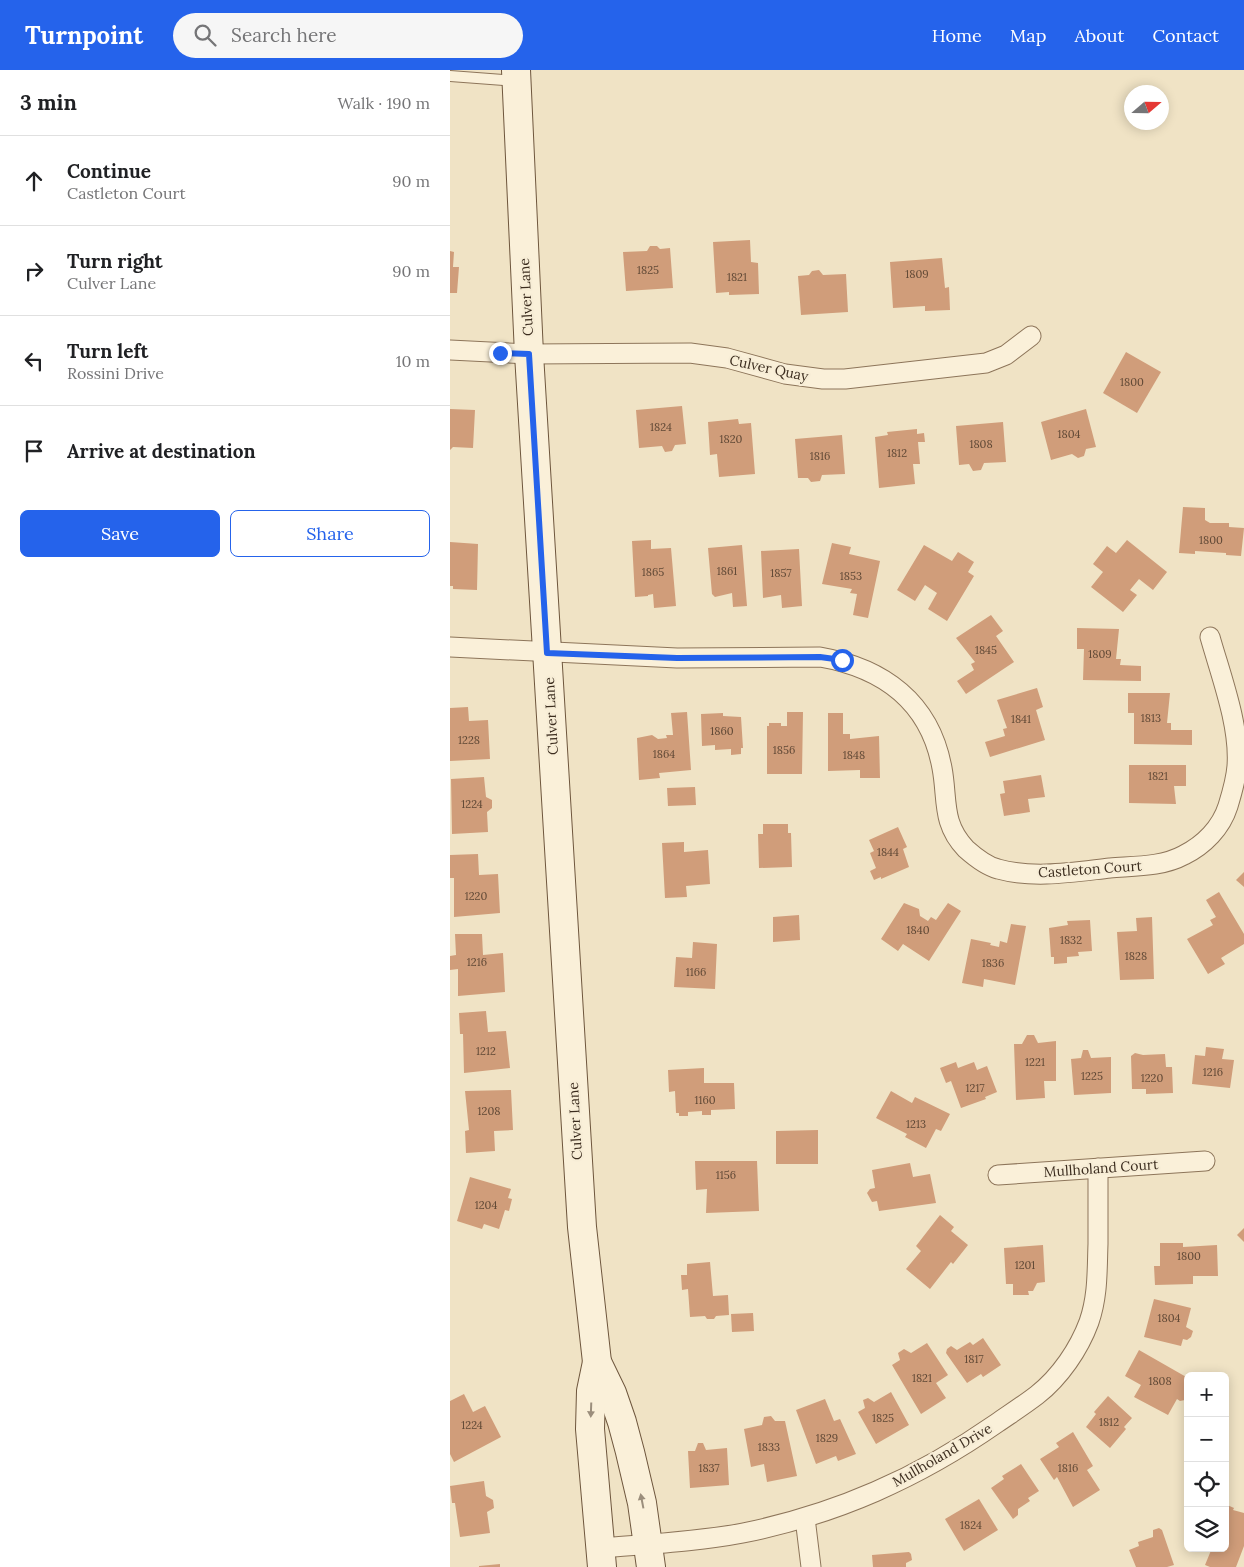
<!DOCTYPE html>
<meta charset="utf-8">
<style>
:root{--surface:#fff;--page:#f6f6f6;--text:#202124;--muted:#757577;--line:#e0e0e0;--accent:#2563eb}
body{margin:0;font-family:Lora,serif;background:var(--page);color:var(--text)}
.controls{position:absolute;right:15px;bottom:15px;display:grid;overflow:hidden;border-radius:8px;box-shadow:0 2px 12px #0003}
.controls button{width:45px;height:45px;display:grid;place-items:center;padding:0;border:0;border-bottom:1px solid var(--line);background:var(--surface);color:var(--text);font:25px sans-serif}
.compass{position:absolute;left:674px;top:15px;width:45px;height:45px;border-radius:50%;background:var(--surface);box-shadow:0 2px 12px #0003;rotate:70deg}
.stop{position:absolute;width:15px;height:15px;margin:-11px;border:4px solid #2563eb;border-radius:50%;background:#fff}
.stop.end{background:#2563eb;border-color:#fff;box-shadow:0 1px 5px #0008}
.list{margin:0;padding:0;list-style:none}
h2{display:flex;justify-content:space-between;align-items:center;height:65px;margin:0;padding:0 20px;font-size:21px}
h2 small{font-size:16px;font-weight:400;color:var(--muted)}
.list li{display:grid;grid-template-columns:32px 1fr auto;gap:15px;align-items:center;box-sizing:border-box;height:90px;padding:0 20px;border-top:1px solid var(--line)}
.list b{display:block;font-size:19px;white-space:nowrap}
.list p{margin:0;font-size:16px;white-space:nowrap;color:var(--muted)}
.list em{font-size:16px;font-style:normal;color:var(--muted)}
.actions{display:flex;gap:10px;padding:15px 20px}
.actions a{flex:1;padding:11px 0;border:1px solid var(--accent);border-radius:8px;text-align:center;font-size:18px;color:var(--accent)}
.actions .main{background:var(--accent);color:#fff}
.icon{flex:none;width:28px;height:28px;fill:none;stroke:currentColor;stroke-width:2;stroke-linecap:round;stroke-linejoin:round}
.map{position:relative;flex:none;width:794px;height:1497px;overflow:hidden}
header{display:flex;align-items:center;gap:30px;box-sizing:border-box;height:70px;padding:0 25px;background:var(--accent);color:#fff}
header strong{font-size:24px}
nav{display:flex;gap:28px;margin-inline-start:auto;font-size:18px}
.search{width:350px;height:45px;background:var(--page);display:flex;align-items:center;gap:12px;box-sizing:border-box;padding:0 18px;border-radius:28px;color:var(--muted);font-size:19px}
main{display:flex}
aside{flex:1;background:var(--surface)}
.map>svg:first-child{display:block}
</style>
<header>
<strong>Turnpoint</strong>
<div class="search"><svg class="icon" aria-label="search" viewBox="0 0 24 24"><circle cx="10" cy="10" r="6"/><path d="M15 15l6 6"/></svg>Search here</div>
<nav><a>Home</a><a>Map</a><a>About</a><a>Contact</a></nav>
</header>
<main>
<aside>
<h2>3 min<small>Walk · 190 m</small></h2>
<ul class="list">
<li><svg class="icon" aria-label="ahead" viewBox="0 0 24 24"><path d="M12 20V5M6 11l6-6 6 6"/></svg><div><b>Continue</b><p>Castleton Court</p></div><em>90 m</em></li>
<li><svg class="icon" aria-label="right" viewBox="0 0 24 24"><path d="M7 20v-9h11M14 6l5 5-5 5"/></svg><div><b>Turn right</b><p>Culver Lane</p></div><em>90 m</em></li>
<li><svg class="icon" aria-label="left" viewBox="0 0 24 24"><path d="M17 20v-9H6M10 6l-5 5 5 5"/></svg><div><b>Turn left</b><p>Rossini Drive</p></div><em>10 m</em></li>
<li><svg class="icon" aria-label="arrive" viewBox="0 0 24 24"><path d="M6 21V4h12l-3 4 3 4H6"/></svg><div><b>Arrive at destination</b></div></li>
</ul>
<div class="actions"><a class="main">Save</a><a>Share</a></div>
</aside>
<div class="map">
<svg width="794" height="1497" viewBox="0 0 794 1497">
<rect width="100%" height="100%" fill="#f0e3c5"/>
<g fill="#d09d7a">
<path d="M300,170l1,22 7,1 1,31 -30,1v-3l-13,1 -3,-51z"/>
<path d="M200,176h7l3,3 10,-1 3,40 -47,3 -3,-39 24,-1z"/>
<path d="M0,181l4,1 -1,15h6l-2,26h-7z"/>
<path d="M492,188l3,30 4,-1 1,23 -25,1v-5l-32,2 -3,-46z"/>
<path d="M369,200l4,5 23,-1 2,38 -47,3 -3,-39 11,-1 3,-4z"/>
<path d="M676,282l35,20 -24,41 -34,-20z"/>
<path d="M232,336l4,38 -11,1 -3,6 -7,1 -3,-6 -23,2 -3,-38z"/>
<path d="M0,339l25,1 -2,38 -20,-1 -3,3z"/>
<path d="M636,339l10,38 -10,2 -2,7 -6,2 -6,-4 -21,6 -10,-38z"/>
<path d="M288,349l1,5 12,-1 4,51 -36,3 -2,-23 -7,1 -2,-33z"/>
<path d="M553,352l3,40 -22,1 -3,7 -8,1 -4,-7 -10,1 -3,-39z"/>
<path d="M467,359v5l7,-1 1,9h-7l2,22h-7l2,20 -36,4 -4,-51 13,-2 -1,-3z"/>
<path d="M392,365l3,39 -23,1 -2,6 -9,1 -3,-4h-10l-3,-39z"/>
<path d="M733,437l22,1v12l5,3h19v4l15,1 -3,28 -15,-1v-2l-31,-2v3l-16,-1z"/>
<path d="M201,470v9l20,-1 5,58 -22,2 -1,-14 -5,1v1l-13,1 -3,-56z"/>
<path d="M677,470l40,32 -14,18 -14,-11 -9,11 7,5 -14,17 -32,-25 12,-15 -10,-8 14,-18 9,7z"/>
<path d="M0,472l28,2 -1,46 -24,-1v-3h-3z"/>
<path d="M382,473l19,4 -2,7 31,7 -12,57 -15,-3 4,-21 -7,-1 2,-4 -30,-5z"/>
<path d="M292,475l5,61 -14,1 -1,-14 -17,4 -3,-3 -4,-46z"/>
<path d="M474,475l28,16 6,-9 16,10 -6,10 6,4 -27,45 -19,-12 9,-16 -12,-8 -10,16 -18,-11z"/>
<path d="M349,479l3,57 -20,2 -1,-13 -18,3 -2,-47z"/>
<path d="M541,545l12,16 -7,5 18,26 -48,32 -9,-13 17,-11 -3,-6 4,-2 -19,-24z"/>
<path d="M627,558l42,1 -3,30h5l-1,6 21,1v15l-58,-1 1,-31h-7z"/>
<path d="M587,618l6,19 -7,3 9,30 -55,17 -5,-15 20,-6 -2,-7 4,-1 -10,-28z"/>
<path d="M678,623h42l-3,30h4v7h21v15l-58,-1v-31h-6z"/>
<path d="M18,637l1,14 19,-1 2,39 -40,2v-53z"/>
<path d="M237,642l4,58 -32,3 1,5 -21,2 -2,-42 15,-3 6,4 9,-1 -1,-3h7l-2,-22z"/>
<path d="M337,642h16l-1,62h-35v-48h2v-3h12v3h6z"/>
<path d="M273,643v3l18,1 2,31h-2v6l-10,1v-6l-16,1v-5l-13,1 -1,-32z"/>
<path d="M378,643h15v21h7v5l29,-3 1,42h-20v-8l-32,1z"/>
<path d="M679,695h57v21h-12l2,18 -47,-1z"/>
<path d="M591,705l4,22 -17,2 2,13 -26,4 -4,-22 5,-1 -2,-12z"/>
<path d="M34,707l2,20 6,3v8l-5,4 1,20 -36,2 -1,-55z"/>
<path d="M245,717l1,18 -28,1 -1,-18z"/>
<path d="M313,754h25v9h3l1,34 -33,1 -1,-34h5z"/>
<path d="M448,757l9,20 -4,2 6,18 -28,12v-2l-7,3 -4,-9 6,-3 -6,-15 4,-2 -5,-11z"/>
<path d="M234,772v10l24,-2 2,34 -24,2 1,11 -22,1 -3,-55z"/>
<path d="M28,784l1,21 19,-1 2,39 -46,4v-39h-4v-23z"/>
<path d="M794,802v15l-8,-7z"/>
<path d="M769,822l25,42v10l-23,14 4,6 -17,10 -21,-35 26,-14 -3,-5 6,-3 -10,-17z"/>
<path d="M454,833l15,6 1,7 8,5 3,-4 5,3 12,-17 13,8 -32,50 -26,-17 -5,7 -17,-12z"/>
<path d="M349,845l1,25 -27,2v-25z"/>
<path d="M702,847l2,62 -34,1 -3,-48 20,-1 -1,-13z"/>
<path d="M640,850l2,31 -14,1 1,4 -12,1v6l-13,1v-7h-3l-2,-29 19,-3 -1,-4z"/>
<path d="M561,854l15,2 -11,59 -31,-6 -1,8 -21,-4 9,-44 20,4 -1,2 9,2 1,-6 7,2z"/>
<path d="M5,864h27l1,21 20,-2 2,39 -47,4v-27l-8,1v-14l6,-1z"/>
<path d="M243,872l24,2 -2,45 -41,-2 2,-30 16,1z"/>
<path d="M36,941l2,21 18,-1 4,37 -46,5 -1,-39h-3l-1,-21z"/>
<path d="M577,965h7l4,8 18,-2v40h-12l1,17 -29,2 -2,-56h8z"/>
<path d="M756,977l18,2 -2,10 12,1 -4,28 -38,-4 3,-29 10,1z"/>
<path d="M633,980h5l3,8 20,-1v36l-37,2 -3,-36 10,-1z"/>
<path d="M685,983l8,2 22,-1 1,13h6l1,26 -27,1v-5h-14l-1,-33z"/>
<path d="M506,992l2,6 16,-6 3,8 10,-4 10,26 -12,5 1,2 -25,9 -10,-27 -5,2 -6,-15z"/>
<path d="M254,998v15h30l1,26 -24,1v5h-9v-4l-14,1v4h-9v-3h-3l-1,-22 -6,1 -1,-22z"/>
<path d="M61,1020l2,40 -19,1 1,20 -29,2 -1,-22 4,-1 -4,-39z"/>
<path d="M441,1021l21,12 3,-6 35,17 -9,17 -5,-2 -10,19 -21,-11 2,-3 -31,-16z"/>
<path d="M368,1060v34h-42v-33z"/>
<path d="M245,1091h62l2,50 -53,2 1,-24 -11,1z"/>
<path d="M460,1093l3,14 17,-3 6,29 -57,8 -2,-10 -5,1 -5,-9 3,-4 5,-1 -3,-18z"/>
<path d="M20,1107l41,12 -3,9 4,1 -3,12 -4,-1 -6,19 -15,-5 -2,5 -25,-8z"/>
<path d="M490,1145l14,12 -3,4 17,14 -15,19 -2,-2 -21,27 -24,-20 15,-18 -5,-5z"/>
<path d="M794,1158v14l-7,-7z"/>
<path d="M710,1173h23v4l34,-2 1,31h-25v8l-38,1 -1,-19h6z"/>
<path d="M593,1175l2,37 -8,1 -4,8h-5l1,4h-16v-11h-7l-2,-36z"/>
<path d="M260,1192l3,34 15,-1 1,20 -13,1 -2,3h-7l-2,-3 -15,1 -2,-28 -6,1 -1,-15h6v-11z"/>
<path d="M704,1229l37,9 -5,19 7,4 -2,6 -4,3 -4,-1 -2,7 -37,-9z"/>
<path d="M303,1243l1,18 -22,1 -1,-18z"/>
<path d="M533,1268l18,27 -18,12 -2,-3 -14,9 -21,-30 1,-4 4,-3 6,4 13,-8 3,3z"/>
<path d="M477,1273l21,32 -12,8 10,15 -25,16 -29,-49 8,-5 -2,-7 6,-4 7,4z"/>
<path d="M689,1280l49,28 -4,6 4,7 -3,9 -5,1 -3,-2 -9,16 -34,-18 7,-12 -16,-9z"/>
<path d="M441,1322l18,33 -33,19 -18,-32 7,-4 -2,-8 5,-2 6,4z"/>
<path d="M14,1324l9,18 12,-6 16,31 -47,25 -4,-8v-53z"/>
<path d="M658,1326l24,22 -8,9 2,2 -16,19 -24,-21 10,-13 -2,-2z"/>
<path d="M375,1329l9,22 6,-2 16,35 -18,7 -2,-5 -20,8 -20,-54z"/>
<path d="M321,1346l4,5h10l12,55 -30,6 -3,-18 -13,3 -7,-38 18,-4 2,-8z"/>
<path d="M623,1362l20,34 -6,4 13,20 -27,17 -16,-30 -3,3 -14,-21 19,-12 -3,-4z"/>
<path d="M248,1373h5l3,7 21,-2 2,37 -39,3 -2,-37h7z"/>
<path d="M571,1394l18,27 -11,7 2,3 -12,8v6l-5,4 -22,-31 13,-9 -2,-3z"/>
<path d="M34,1411l2,15 7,4 1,8 -7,4 3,21 -30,4 -5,-34h-3l-2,-17z"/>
<path d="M529,1429l19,31 -34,21 -19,-32z"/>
<path d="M775,1434l9,4 -1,2 11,3v33l-8,21h-26l-5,-2 7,-17h13z"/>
<path d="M709,1458l3,2 12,35 -7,2h-31l-7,-17 10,-4 -1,-4 15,-5v-7z"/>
<path d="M459,1482l2,2 1,6 -6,3v4h-33l-1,-12z"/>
<path d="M50,1494v3h-21v-1z"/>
</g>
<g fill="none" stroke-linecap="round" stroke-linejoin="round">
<defs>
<path id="lane" d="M0,6l66,5"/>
<g id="street">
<path d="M0,280l79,4 161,-1 37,5 58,16 38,5h22l141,-16 20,-8 25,-19"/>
<path d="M0,577l227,11 143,-1c63,11 110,45 122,111 6,31 -1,55 24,81 9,8 20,17 32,20 36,10 76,3 112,-1 25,-2 52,-1 74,-13 20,-10 37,-27 44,-49 4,-13 8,-26 9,-40 3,-40 -16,-90 -27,-129"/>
<path d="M548,1105l207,-14"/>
<path d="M355,1448l6,49"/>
<path d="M150,1478c47,-4 96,-6 143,-15 94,-19 175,-55 254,-110 13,-9 27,-18 40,-28 23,-18 42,-46 52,-73 9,-26 8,-51 9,-78 0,-25 0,-50 0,-76"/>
</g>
<g id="secondary">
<path d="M66,0l13,284 53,873 15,135 15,31 10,29 8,30 12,51 9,64"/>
<path d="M147,1292l-6,29 -1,38 12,138"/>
</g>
</defs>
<use href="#lane" stroke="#8d755a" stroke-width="12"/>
<use href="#street" stroke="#8d755a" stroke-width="21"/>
<use href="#secondary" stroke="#6e563d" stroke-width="30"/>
<use href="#lane" stroke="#faf0d9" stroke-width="10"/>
<use href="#street" stroke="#faf0d9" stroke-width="19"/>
<use href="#secondary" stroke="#faf0d9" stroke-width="28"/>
</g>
<defs><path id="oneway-solid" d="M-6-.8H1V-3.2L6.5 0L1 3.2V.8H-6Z" transform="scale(1.25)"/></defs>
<g fill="#9b8e7c">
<use href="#oneway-solid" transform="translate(141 1340) rotate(92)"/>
<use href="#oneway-solid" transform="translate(192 1431) rotate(-101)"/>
</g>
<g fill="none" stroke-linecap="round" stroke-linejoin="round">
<path stroke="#2563eb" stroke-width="6" d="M50,283l29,1 18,299 130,5 143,-1 22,3"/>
</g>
<g text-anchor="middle" stroke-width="4.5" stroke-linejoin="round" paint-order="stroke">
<g font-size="11" fill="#614936">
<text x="198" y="204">1825</text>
<text x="467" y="208">1809</text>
<text x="287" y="211">1821</text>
<text x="682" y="316">1800</text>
<text x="211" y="361">1824</text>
<text x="619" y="368">1804</text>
<text x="281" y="373">1820</text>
<text x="531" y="378">1808</text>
<text x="447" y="387">1812</text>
<text x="370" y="390">1816</text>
<text x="761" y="474">1800</text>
<text x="277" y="505">1861</text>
<text x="203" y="506">1865</text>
<text x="331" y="507">1857</text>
<text x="401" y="510">1853</text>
<text x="536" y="584">1845</text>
<text x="650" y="588">1809</text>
<text x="701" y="652">1813</text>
<text x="571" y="653">1841</text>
<text x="272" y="665">1860</text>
<text x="19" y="674">1228</text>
<text x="334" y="684">1856</text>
<text x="214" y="688">1864</text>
<text x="404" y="689">1848</text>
<text x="708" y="710">1821</text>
<text x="22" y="738">1224</text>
<text x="438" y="786">1844</text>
<text x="26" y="830">1220</text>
<text x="468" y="864">1840</text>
<text x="621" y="874">1832</text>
<text x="686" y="890">1828</text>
<text x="27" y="896">1216</text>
<text x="543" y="897">1836</text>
<text x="246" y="906">1166</text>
<text x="36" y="985">1212</text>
<text x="585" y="996">1221</text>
<text x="763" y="1006">1216</text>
<text x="642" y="1010">1225</text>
<text x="702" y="1012">1220</text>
<text x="525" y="1022">1217</text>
<text x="255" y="1034">1160</text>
<text x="39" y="1045">1208</text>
<text x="466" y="1058">1213</text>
<text x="276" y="1109">1156</text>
<text x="36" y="1139">1204</text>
<text x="739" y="1190">1800</text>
<text x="575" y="1199">1201</text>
<text x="719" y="1252">1804</text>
<text x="524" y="1293">1817</text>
<text x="472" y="1312">1821</text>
<text x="710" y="1315">1808</text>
<text x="433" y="1352">1825</text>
<text x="659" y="1356">1812</text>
<text x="22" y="1359">1224</text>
<text x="377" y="1372">1829</text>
<text x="319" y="1381">1833</text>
<text x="259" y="1402">1837</text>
<text x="618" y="1402">1816</text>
<text x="521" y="1459">1824</text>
</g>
<g font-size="14" fill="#3c2d1f" stroke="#f7edd6">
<text transform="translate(76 227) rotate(-93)" y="5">Culver Lane</text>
<text transform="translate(319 298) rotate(12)" y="5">Culver Quay</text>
<text transform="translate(101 646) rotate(-93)" y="5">Culver Lane</text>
<text transform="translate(640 799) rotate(-4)" y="5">Castleton Court</text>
<text transform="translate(125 1051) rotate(-93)" y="5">Culver Lane</text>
<text transform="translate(651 1098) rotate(-4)" y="5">Mullholand Court</text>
<text transform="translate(492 1385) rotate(-30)" y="5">Mullholand Drive</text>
</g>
</g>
</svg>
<div class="controls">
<button>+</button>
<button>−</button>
<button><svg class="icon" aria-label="locate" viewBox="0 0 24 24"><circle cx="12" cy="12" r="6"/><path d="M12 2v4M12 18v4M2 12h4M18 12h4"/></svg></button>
<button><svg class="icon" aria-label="layers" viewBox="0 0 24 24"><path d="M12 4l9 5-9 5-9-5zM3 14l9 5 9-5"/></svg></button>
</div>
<svg class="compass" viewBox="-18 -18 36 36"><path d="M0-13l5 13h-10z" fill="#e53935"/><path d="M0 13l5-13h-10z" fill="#757577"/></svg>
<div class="stop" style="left:392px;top:590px"></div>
<div class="stop end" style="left:50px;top:283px"></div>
</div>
</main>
